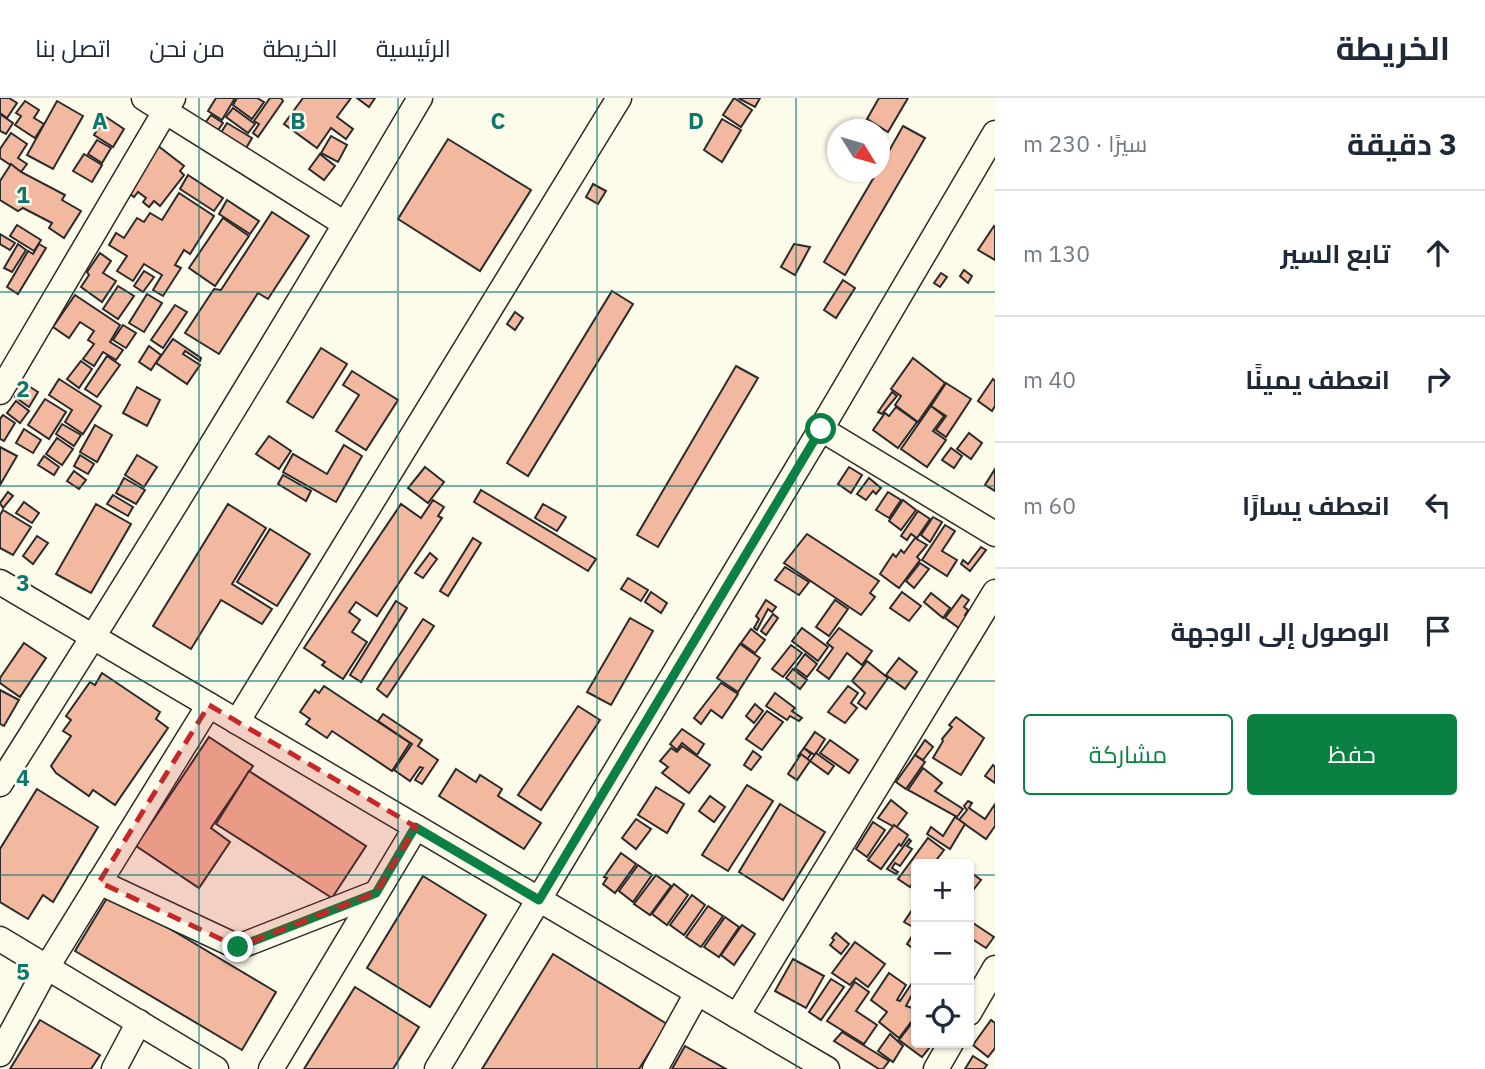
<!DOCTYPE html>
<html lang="ar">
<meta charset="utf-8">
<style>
:root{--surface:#fff;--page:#f6f6f7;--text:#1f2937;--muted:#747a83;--line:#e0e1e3;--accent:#0b8043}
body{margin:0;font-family:"IBM Plex Sans",Cairo,sans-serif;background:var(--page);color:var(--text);direction:rtl}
.controls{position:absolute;right:21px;bottom:21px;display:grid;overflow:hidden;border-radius:7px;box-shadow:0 2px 5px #0004}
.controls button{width:63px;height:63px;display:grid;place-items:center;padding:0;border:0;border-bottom:2px solid var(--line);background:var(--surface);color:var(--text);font:35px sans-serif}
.compass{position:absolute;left:827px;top:21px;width:63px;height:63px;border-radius:50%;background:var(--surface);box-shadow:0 2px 5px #0004;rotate:127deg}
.stop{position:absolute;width:21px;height:21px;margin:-16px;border:5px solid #0b8043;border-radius:50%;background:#fff}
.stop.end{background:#0b8043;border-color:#fff;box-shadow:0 2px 7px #0008}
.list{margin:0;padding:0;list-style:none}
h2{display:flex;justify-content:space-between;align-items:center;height:91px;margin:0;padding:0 28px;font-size:30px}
h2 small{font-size:23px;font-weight:400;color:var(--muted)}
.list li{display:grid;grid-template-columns:46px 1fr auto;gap:21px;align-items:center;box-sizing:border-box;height:126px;padding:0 28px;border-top:2px solid var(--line)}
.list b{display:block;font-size:26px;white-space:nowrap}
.list em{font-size:23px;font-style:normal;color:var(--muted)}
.actions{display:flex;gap:14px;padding:21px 28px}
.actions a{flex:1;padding:16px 0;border:2px solid var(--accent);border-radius:7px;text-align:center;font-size:24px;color:var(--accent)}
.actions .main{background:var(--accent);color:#fff}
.icon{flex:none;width:38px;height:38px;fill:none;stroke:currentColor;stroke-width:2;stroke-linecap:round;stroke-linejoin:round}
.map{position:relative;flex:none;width:995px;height:971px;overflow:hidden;direction:ltr}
header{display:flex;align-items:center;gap:42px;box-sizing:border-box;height:98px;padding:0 35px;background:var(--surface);border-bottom:2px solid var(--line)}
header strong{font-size:33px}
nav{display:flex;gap:38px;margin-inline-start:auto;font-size:24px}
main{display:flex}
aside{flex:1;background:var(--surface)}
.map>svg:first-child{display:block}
</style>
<header>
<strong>الخريطة</strong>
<nav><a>الرئيسية</a><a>الخريطة</a><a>من نحن</a><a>اتصل بنا</a></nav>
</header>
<main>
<aside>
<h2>3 دقيقة<small>سيرًا · 230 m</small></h2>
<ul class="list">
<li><svg class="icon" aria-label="ahead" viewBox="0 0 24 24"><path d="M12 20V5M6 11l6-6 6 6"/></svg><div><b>تابع السير</b></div><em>130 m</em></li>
<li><svg class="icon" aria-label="right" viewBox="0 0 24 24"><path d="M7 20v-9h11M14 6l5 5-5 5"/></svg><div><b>انعطف يمينًا</b></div><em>40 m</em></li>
<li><svg class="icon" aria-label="left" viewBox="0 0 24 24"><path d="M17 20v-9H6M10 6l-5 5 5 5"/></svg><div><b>انعطف يسارًا</b></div><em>60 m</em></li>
<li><svg class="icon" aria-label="arrive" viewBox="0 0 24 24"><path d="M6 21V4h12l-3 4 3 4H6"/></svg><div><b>الوصول إلى الوجهة</b></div></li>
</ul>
<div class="actions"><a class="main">حفظ</a><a>مشاركة</a></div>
</aside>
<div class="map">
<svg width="995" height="971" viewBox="0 0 995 971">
<rect width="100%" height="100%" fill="#fdfbea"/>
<g fill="#f2b8a0" stroke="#2b2b2b" stroke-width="2">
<path d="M0,0h9l8,5 -10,15 -7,-5z"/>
<path d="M216,0h19l-13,22 -14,-9z"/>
<path d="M237,0h20l7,4 -12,17 -19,-14z"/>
<path d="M270,0h11l2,3 -25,36 -5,-4 6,-9 -5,-3z"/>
<path d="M303,0h48l-14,19 16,12 -7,10 -15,-11 -14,20 -33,-24z"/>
<path d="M357,0h18l-6,9z"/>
<path d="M734,0l18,12 -11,17 -18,-12z"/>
<path d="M738,0h22l-5,9z"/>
<path d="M879,0h29l-20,34 -21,-13z"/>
<path d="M25,3l14,9 -5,8 10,6 -9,14 -20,-13 6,-9 -5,-3z"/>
<path d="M57,3l26,15 -30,53 -26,-14z"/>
<path d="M233,10l22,16 -7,9 -22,-16z"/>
<path d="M0,16l13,9 -7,11 -6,-3z"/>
<path d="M211,17l12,8 -9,13 -12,-9z"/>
<path d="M106,19l18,12 -11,18 -19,-12z"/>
<path d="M722,21l19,11 -19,32 -18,-12z"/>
<path d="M227,25l25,15 -10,17 -25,-16z"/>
<path d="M903,28l22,12 -80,137 -21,-13 53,-90h3v-5z"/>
<path d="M11,35l16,11 -9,14 9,6 -6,8 -21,-14v-9z"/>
<path d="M331,38l16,9 -9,17 -17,-9z"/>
<path d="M448,41l83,51 -51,81 -82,-52z"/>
<path d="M97,42l14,8 -9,15 -14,-9z"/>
<path d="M157,47l27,21 -4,5 4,4 -24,31 -6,-5 -5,6 -6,-5 3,-4 -8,-6 -4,5 -4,-3z"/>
<path d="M84,56l18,11 -10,17 -19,-11z"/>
<path d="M320,56l15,12 -11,14 -15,-11z"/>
<path d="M11,66l10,8 44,23 -3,5 19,11 -17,27 -15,-10 3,-5 -29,-15 -5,3 -18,-11v-19z"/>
<path d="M188,77l35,23 -9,13 -34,-22z"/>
<path d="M593,86l13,7 -8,13 -12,-7z"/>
<path d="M179,95l35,23 -24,38 -6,-4 -9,15 6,3 -18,28 -10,-6 9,-15 -18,-11 -11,17 -16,-10 10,-15 -18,-11 7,-12 8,5 13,-20 7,4 6,-9 12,7z"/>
<path d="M227,102l32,21 -9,13 -31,-20z"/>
<path d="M272,114l37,24 -41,63 -10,-6 -39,61 -34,-21 29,-44 7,1z"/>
<path d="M223,120l26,18 -34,50 -26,-18z"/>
<path d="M17,127l24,15 -7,11 -24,-15z"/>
<path d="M994,128l1,1v33l-17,-10z"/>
<path d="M0,136l15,9 -5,7 -10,-6z"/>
<path d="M18,146l8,6 -14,22 -8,-4z"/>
<path d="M39,146l7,4 -28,46 -11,-7 21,-36 5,3z"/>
<path d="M794,146l16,3 -15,28 -14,-8z"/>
<path d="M100,155l11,8 -8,12 13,8 -14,21 -21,-15 8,-12 -2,-3z"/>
<path d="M964,172l8,6 -4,7 -8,-7z"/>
<path d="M144,173l10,6 -11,15 -9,-6z"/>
<path d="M941,175l6,4 -7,10 -6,-4z"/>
<path d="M843,182l12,8 -19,30 -12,-8z"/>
<path d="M118,188l16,10 -16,23 -15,-10z"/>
<path d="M612,193l21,13 -105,172 -21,-13z"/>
<path d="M147,196l15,9 -18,29 -15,-9z"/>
<path d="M75,197l45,30 -10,17 13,8 -7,10 -13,-8 -9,14 -11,-7 11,-15 -6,-4 6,-9 -14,-9 -11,16 -16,-11z"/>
<path d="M175,207l12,7 -24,36 -12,-8z"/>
<path d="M515,214l8,6 -8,12 -8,-6z"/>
<path d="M123,227l13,8 -10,15 -13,-8z"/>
<path d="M173,241l28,19 -1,3 -15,-10 -2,3 17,11 -13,19 -31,-21z"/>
<path d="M149,248l12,9 -10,15 -12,-8z"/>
<path d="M321,250l26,16 -34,54 -26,-16z"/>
<path d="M107,258l13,9 -23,32 -12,-8z"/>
<path d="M913,260l32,25 -27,39 -23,-17 6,-9 -10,-7z"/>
<path d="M81,263l11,8 -13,19 -12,-9z"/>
<path d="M736,268l22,12 -100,169 -21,-12z"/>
<path d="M352,273l46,29 -32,50 -30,-19 23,-36 -16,-10z"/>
<path d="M59,281l42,27 -18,28 -18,-12 7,-12 -23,-15z"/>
<path d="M993,281l2,2v25l-3,5 -14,-10z"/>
<path d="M24,285l14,9 -9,15 -14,-10z"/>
<path d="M946,285l25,16 -25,38 -10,-7 10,-14 -15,-10z"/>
<path d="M137,289l23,13 -13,26 -24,-13z"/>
<path d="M892,294l5,4 -15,18 -4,-2z"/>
<path d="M45,301l21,13 -17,27 -21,-14z"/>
<path d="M16,303l13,10 -9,12 -13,-10z"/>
<path d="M931,308l13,10 -11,15 13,9 -19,27 -26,-18z"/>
<path d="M896,309l21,15 -19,26 -25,-18 12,-17 4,3z"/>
<path d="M3,317l12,8 -11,18 -4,-2v-20z"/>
<path d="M62,326l19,11 -7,11 -18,-12z"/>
<path d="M95,327l17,10 -15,27 -17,-10z"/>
<path d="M24,331l17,11 -8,13 -17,-10z"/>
<path d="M969,335l13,10 -11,16 -14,-10z"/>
<path d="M269,338l22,15 -12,18 -23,-15z"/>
<path d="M57,340l16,11 -11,16 -16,-11z"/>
<path d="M344,347l18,11 -26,46 -53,-30 10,-18 34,20z"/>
<path d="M0,349l17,9 -17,29z"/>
<path d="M951,350l11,8 -8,12 -12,-8z"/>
<path d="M80,357l14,9 -6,10 -14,-8z"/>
<path d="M137,357l20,12 -13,20 -19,-12z"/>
<path d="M44,358l15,11 -5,8 -16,-10z"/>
<path d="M425,369l19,15 -16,21 -20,-15z"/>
<path d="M849,369l13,8 -11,18 -13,-9z"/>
<path d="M995,371v22l-10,-6z"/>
<path d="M74,373l12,9 -7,9 -12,-8z"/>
<path d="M283,377l28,16 -5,10 -28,-17z"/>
<path d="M124,380l21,12 -9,14 -20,-11z"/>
<path d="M869,380l12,10 -5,6 -3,-3 -7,9 -9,-6z"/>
<path d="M481,392l115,69 -8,12 -114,-69z"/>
<path d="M8,394l5,4 -10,12 -3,-5z"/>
<path d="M888,394l13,8 -12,18 -13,-8z"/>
<path d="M113,397l20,12 -5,9 -21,-12z"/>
<path d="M433,402l11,7 -6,9 4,2 -65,98 -21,-14 -7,10 11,8 -8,12 15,10 -24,37 -21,-14 3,-3 -21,-14 97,-144 20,14z"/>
<path d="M903,402l13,10 -15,20 -12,-9z"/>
<path d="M24,404l15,11 -7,10 -16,-10z"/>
<path d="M96,406l35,20 -40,69 -35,-19z"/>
<path d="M228,406l38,24 -34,56 40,25 -10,15 -41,-24 -30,49 -38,-23z"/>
<path d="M543,406l23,13 -9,14 -22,-13z"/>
<path d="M3,412l28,17 -18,28 -13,-7v-33z"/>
<path d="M918,413l12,8 -13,19 -6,-4 -4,6 -6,-4z"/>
<path d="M933,419l9,5 -12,20 -9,-7z"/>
<path d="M945,427l10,6 -13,20 15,9 -10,16 -25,-16z"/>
<path d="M270,431l40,25 -33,52 -40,-24z"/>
<path d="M807,436l72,47 -9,12 5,4 -14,18 -77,-52z"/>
<path d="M37,438l11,7 -15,21 -10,-8z"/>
<path d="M473,440l8,5 -33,53 -8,-5z"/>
<path d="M915,440l12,7 -10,12 3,3 -21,28 -19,-14 13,-20 3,3 5,-7 3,3z"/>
<path d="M981,449l5,3 -16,21 -9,-7 2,-4 5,4z"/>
<path d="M430,455l7,6 -14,19 -8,-5z"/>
<path d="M920,465l9,6 -15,19 -8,-7z"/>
<path d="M785,469l24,15 -10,13 -24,-15z"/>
<path d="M628,480l20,12 -7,11 -20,-12z"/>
<path d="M651,494l16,11 -6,10 -16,-11z"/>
<path d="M902,494l19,14 -12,15 -19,-13z"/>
<path d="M931,495l19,15 -7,10 -19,-16z"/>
<path d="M962,497l7,5 -5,7 4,3 -3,5 2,1 -8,12 -14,-10z"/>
<path d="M766,502l10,7 -4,5 -4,-3 -11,21 -3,-2 5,-9 -3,-3z"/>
<path d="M835,502l13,9 -19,27 -13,-9z"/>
<path d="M396,503l11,7 -46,74 -11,-7z"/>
<path d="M773,516l5,4 -12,17 -5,-4z"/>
<path d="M630,520l23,13 -42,74 -24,-13z"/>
<path d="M423,521l11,7 -47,71 -10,-8z"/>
<path d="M802,530l26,19 -10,14 -26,-20z"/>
<path d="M839,530l33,23 -10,14 -15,-12 -18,26 -12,-9 16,-22 -6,-5z"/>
<path d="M751,531l14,11 -10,13 -14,-10z"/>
<path d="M24,545l22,15 -26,39 -20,-14v-5z"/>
<path d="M740,546l20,14 -22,34 -21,-14z"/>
<path d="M791,547l11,8 -19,24 -11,-8z"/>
<path d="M805,556l12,10 -10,13 -12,-9z"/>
<path d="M899,560l18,14 -12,17 -19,-14z"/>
<path d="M867,563l21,17 -22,31 -8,-6 7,-10 -13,-12z"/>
<path d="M793,571l14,11 -7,9 -14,-11z"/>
<path d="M102,575l58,39 -4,7 12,9 -53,77 -22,-15 -4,6 -33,-23 -5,-7 20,-30 -8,-5 8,-11 -5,-4 24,-34 5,3z"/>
<path d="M721,585l17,11 -16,24 -11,-8 -10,14 -7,-6z"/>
<path d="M324,588l86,57 -18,28 -60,-40 -5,7 -21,-14 4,-5 -10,-7 15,-22 4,3z"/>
<path d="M848,588l10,7 -7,10 6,5 -12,15 -17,-11z"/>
<path d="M0,592l19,10 -15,26 -4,-2z"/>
<path d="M775,595l20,15 -3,3 10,7 -3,3 -9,-5 -3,4 -21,-14z"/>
<path d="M755,606l8,7 -9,12 -8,-7z"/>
<path d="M578,608l22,14 -59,90 -23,-15z"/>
<path d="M767,613l16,11 -21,28 -16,-11z"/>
<path d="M383,616l39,26 -4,6 20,14 -16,24 -7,-4 8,-12 -3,-1 -10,14 -16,-11 18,-26 -34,-23z"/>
<path d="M956,619l28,21 -23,37 -28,-17 10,-17 -1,-2 10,-12 -3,-2z"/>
<path d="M682,631l22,15 -7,11 -15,-12 -5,7 -7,-6z"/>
<path d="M815,634l10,7 -10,16 -11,-7z"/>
<path d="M209,639l44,29 -42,62 19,14 -31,46 -63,-42z"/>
<path d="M830,642l28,20 -9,13 -29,-20z"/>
<path d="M925,642l8,7 -10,13 -8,-5z"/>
<path d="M682,648l28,19 -21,28 -27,-20 6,-6 -8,-6 11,-13 6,4z"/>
<path d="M804,650l7,6 -5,7 -8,-5z"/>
<path d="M753,653l8,6 -10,13 -7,-5z"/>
<path d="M816,655l18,13 -6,8 -18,-13z"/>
<path d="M801,656l9,7 -13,19 -9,-6z"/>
<path d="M915,657l10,7 -19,27 -10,-7z"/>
<path d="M993,667l2,2v16l-10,-7z"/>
<path d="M923,670l19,15 -7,8 28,18 -6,8 -49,-27z"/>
<path d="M456,671l20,13 4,-7 22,14 -4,7 43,27 -17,26 -85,-53z"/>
<path d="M249,673l117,75 -34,52 -116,-74z"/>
<path d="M747,687l26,16 -45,70 -26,-16z"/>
<path d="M656,689l28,17 -17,29 -29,-18z"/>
<path d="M37,691l61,38 -45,75 -10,-7 -15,24 -28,-17v-53z"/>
<path d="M710,698l15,11 -11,15 -15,-11z"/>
<path d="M891,702l16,13 -11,15 -18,-10z"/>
<path d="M968,703l4,2 -3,5 16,11 10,-15v22l-9,13 -27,-19 8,-10 -3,-4z"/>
<path d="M780,706l45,28 -42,68 -44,-28z"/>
<path d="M955,719l10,7 -15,25 -23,-15 4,-7 12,9z"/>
<path d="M636,721l15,10 -15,20 -14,-11z"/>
<path d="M873,724l12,8 -18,27 -11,-8z"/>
<path d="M894,727l14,10 -7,11 -2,-2 -18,25 -13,-9z"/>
<path d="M928,740l16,12 -9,12 2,2h-21v13l-6,10 -12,-8z"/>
<path d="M909,741l2,2 -4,5 5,3 -12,17 -5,-3 -3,5 6,4 -2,2 -9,-5z"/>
<path d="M621,755l15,11 -21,29 -12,-9 4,-6 -3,-1z"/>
<path d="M638,767l14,10 -19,27 -14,-11z"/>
<path d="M969,773l12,9 -11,14 -1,-1z"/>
<path d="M656,777l15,11 -21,29 -16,-11z"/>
<path d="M423,778l63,39 -56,92 -63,-39z"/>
<path d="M674,786l14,11 -21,30 -15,-11z"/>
<path d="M110,795l166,99 -34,58 -167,-99z"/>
<path d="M692,797l13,10 -21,30 -14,-10z"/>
<path d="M916,806v18l-3,5 -9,-5z"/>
<path d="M708,808l15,10 -22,31 -15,-10z"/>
<path d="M725,819l14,10 -20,30 -15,-10z"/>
<path d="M973,825l21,14 -8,11 -17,-11v-9z"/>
<path d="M742,827l13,9 -21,31 -13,-10z"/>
<path d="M916,832v21l-9,-7z"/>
<path d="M836,835l13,11 -8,10 -11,-9 4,-5 -2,-2z"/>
<path d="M855,844l30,22 -17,23 -12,-9 -6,7 -18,-12z"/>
<path d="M553,856l114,70 -28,45h-157z"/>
<path d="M793,861l31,17 -18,32 -31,-17z"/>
<path d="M889,875l17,12 -9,15 3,1 12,-18 4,4 -10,19 6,2 4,-7v23l-4,-3 -13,17 -20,-16 8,-10 -16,-12z"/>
<path d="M831,881l13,8 -23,33 -12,-8z"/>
<path d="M855,884l14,10 -13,19 21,14 -13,19 -37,-23z"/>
<path d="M355,889l64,40 -26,42h-89z"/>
<path d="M40,922l60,35 -9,14h-81z"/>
<path d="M991,922l4,3v25l-7,9 -15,-12z"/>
<path d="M912,925l4,3v17h17l-11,14 -23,-17z"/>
<path d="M842,934l47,29 -6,8h-4l-45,-28z"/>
<path d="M890,936l13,12 -10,16 -15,-11z"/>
<path d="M685,948l41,23h-54z"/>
<path d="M973,958l14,9 -3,4h-19z"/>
</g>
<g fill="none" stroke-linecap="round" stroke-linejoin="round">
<defs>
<g id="street">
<path d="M144,0l201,126"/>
<path d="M0,294l173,-294"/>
<path d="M821,331l174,105"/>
<path d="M0,484l827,487"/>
<path d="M237,624l382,-624"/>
<path d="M0,686c144,-226 284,-455 420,-686"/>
<path d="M99,784l139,65 138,-54"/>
<path d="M0,841l216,130"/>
<path d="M969,915l26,-45"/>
<path d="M737,918l258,-424"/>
<path d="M0,956l47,-87 162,-262"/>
<path d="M114,971l25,-47"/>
<path d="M271,971l145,-242"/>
<path d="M437,971l384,-640 174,-296"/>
<path d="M655,971l42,-76"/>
<path d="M936,971l15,-26"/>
</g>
</defs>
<use href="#street" stroke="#2b2b2b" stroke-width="27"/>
<use href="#street" stroke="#fdfbea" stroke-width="24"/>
</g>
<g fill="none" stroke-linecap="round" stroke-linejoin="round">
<path stroke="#0b8043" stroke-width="9" d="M238,849l138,-54 39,-66 124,73 282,-471"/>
</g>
<path fill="#c62828" fill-opacity="0.2" stroke="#c62828" stroke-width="5" stroke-dasharray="14 9" stroke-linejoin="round" d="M209,607l207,122 -40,66 -138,54 -139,-65z"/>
<path fill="none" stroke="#0f766e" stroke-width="2" stroke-opacity="0.55" d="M199,0v971M398,0v971M597,0v971M796,0v971M0,194h995M0,388h995M0,583h995M0,777h916M969,777h26"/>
<g font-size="23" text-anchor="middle" font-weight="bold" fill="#0f766e" stroke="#fdfbea" stroke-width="5" stroke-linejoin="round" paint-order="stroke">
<text x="100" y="31">A</text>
<text x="298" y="31">B</text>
<text x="498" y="31">C</text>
<text x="696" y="31">D</text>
<text x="23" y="105">1</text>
<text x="23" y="299">2</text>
<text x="23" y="493">3</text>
<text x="23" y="688">4</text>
<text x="23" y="882">5</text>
</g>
</svg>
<div class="controls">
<button>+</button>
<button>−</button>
<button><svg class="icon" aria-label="locate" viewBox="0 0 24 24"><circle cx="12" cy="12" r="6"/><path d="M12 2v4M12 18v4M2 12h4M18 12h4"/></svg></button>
</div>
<svg class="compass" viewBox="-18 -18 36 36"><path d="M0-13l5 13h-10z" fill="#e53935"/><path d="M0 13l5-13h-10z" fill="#747a83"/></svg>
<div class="stop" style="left:821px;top:331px"></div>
<div class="stop end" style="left:238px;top:849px"></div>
</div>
</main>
